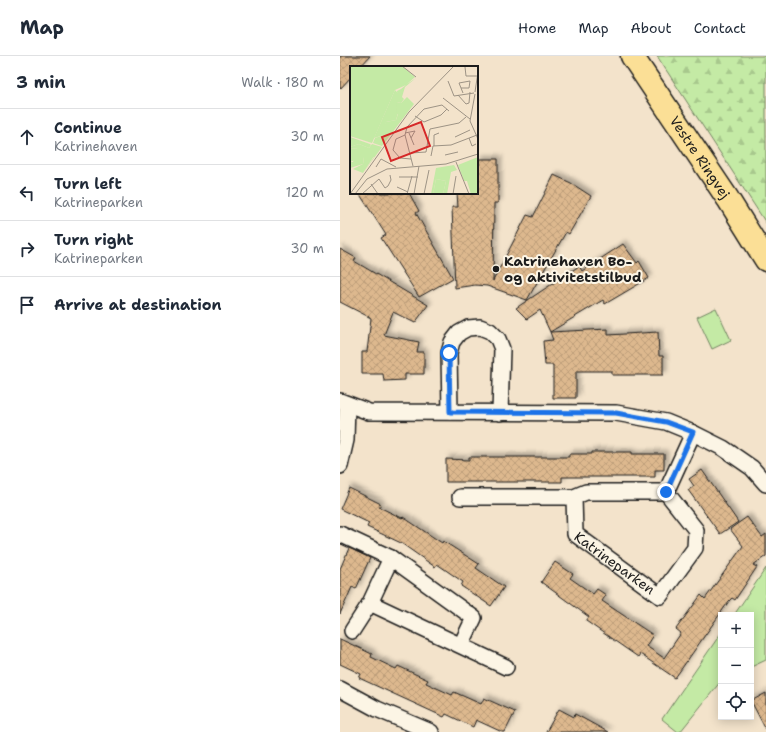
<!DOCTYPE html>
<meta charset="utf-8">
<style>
:root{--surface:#fff;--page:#f2f2f3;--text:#1f2937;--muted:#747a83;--line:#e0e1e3}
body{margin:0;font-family:"Shantell Sans",sans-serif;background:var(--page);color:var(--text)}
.controls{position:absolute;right:12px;bottom:12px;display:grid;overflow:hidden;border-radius:0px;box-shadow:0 2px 10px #0003}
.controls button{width:36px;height:36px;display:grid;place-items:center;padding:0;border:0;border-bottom:1px solid var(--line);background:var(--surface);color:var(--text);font:20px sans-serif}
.stop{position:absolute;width:12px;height:12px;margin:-9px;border:3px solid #1a73e8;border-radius:50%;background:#fff}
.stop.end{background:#1a73e8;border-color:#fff;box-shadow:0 1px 4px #0008}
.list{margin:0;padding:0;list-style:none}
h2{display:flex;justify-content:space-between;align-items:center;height:52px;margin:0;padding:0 16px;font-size:17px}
h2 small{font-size:13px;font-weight:400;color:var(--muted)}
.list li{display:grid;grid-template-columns:26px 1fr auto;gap:12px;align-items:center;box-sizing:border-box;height:56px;padding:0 16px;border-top:1px solid var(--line)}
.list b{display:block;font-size:15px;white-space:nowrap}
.list p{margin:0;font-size:13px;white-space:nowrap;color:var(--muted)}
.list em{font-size:13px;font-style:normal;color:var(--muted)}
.icon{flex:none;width:22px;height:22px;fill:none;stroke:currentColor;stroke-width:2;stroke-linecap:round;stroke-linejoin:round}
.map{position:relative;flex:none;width:426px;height:676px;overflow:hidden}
header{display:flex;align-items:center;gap:24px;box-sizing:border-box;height:56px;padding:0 20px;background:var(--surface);border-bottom:1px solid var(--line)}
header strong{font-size:19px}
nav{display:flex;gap:22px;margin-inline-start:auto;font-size:14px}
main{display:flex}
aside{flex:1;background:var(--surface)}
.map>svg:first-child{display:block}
</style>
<header>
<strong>Map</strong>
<nav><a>Home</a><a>Map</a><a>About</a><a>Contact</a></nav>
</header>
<main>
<aside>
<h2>3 min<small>Walk · 180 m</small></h2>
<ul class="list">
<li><svg class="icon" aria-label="ahead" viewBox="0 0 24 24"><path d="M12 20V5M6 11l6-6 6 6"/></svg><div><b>Continue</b><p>Katrinehaven</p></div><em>30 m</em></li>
<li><svg class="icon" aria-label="left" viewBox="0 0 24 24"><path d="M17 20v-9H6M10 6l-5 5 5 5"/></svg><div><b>Turn left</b><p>Katrineparken</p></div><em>120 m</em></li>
<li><svg class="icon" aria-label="right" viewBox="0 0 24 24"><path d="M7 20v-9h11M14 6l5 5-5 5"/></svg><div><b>Turn right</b><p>Katrineparken</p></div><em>30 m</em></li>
<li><svg class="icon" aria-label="arrive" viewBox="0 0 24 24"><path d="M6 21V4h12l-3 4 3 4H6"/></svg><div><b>Arrive at destination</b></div></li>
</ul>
</aside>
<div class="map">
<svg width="426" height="676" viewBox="0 0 426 676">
<defs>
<pattern id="forest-firs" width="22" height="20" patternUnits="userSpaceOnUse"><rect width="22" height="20" fill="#c4eaa5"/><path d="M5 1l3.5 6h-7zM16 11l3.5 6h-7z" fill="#a8c88d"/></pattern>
<pattern id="building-cross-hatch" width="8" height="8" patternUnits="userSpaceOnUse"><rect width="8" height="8" fill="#ddb88e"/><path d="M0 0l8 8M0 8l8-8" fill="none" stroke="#bd9e7a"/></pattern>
<filter id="shadow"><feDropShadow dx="3.5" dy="-3.5" stdDeviation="2" flood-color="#0004"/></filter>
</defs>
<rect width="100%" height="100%" fill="#f3e3cb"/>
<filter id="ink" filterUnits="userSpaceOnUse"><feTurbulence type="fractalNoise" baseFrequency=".025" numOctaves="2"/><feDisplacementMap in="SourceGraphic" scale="8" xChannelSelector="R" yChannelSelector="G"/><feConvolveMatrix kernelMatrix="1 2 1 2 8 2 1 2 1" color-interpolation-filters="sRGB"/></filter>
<g filter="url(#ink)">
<path fill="url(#forest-firs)" stroke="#708360" d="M317,0h109v167z"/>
<g fill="#c4eaa5" stroke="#708360">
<path d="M376,252l15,32 -19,9 -15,-32z"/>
<path d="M426,512v92l-15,7v-52h-17z"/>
<path d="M381,577v48l-41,51h-2l-16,-13z"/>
</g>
<g fill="url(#building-cross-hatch)" stroke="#1c1c1c" filter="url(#shadow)">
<path d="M0,0h30l-10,11h-9v10l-11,12z"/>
<path d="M139,103h19v44h-4l-1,78 34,-66 6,2 21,-42 17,8 20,13 -22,38 -3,-2 -39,68 -40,-14 -12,-1 -20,3 -3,-81h6l-1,-14h20v-28h2z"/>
<path d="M19,137h50l10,18 -3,2 37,65 -34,19 -38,-59 5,-3z"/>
<path d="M283,188l14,19 2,-2 10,17 -44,26 -2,-4 -53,32 -10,-22 -13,9 -11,-11 63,-42 3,5z"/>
<path d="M0,193l16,9 -2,3 74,44 -13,18 -22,-11 -9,23 35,7 -2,10h7v22h-19v6l-21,1 -1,-7h-21v-22h5l4,-34 -31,-16z"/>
<path d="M268,273v6l50,-3 1,24h4v19h-51v-4h-36v27h-23v-33h-8l-2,-24 10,-1 -3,-8z"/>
<path d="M252,396h40v2h32v16h-9v7h-93v5h-116v-23l23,1v-3h100v-3h23z"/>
<path d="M362,414l36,52 -18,12 -32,-44 6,-4 -5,-7z"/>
<path d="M9,432l32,16 -2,3 23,11 1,-1 39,26 1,-2 36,23 -3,4 28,19 -13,19 -30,-20 2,-4 -26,-18 -2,3 -34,-24 -34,-16 2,-4 -29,-14z"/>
<path d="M407,461l15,20 4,-3v22l-13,9 4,2 -22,33 -3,-2 -3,3 -54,77 -35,-24 -2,3 -52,-36 3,-4 -48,-35 14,-20 18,12 -3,4 23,16 4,-5 9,6 -4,6 51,34 -7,11 18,12 17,-25 -5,-4 25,-34 4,4 38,-53 -13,-17z"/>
<path d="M9,492l21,10 -14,31 -4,-2 -12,27v-45z"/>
<path d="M0,583l32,15 -1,3 25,12 2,-3 30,14 -2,3 26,12 2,-3 27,12 3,-6 31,14 -10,20h-3l-26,-12 -3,7 -27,-13 -2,3 -85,-39 2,-4 -21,-10z"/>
<path d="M426,637v37l-15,-29z"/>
<path d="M219,653l15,8 1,-3 33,18h-62z"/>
</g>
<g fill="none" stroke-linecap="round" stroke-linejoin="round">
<defs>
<g id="street">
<path d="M0,345l29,11 247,1 50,9 27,11 30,15 29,20 14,16"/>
<path d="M110,356l-1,-59 3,-11 7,-9 9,-5 12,-1 10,4 8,8 4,10 -2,64"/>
<path d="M0,410l6,-26 1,-36"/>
<path d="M120,441h114l12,-5h80"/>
<path id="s1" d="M234,441l1,37 85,62 35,-48 1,-18 -30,-38 27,-59"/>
<path d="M0,478l51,24 83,60 -13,27"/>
<path d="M30,547l136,64"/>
<path d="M12,575l18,-28 21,-45"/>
<path d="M0,633l37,20 54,23"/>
</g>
<g id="primary">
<path id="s2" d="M292,0l96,143 38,61"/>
</g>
</defs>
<use href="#street" stroke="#1c1c1c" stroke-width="18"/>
<use href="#primary" stroke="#1c1c1c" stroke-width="25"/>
<use href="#street" stroke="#fcf5e5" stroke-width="15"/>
<use href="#primary" stroke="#fbdf96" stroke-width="22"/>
</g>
</g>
<g fill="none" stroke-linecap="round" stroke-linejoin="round" filter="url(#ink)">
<path stroke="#1a73e8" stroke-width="5" d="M109,297l1,59 166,1 50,9 27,10 -27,60"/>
</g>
<circle fill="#1c1c1c" stroke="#fcf5e5" stroke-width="1.5" cx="156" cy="213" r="4"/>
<g text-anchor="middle" stroke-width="4" stroke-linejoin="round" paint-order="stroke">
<g font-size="14" fill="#1c1c1c" stroke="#fcf5e5">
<text dy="5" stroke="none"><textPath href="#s2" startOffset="122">Vestre Ringvej</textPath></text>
<text dy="5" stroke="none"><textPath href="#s1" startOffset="86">Katrineparken</textPath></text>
</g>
<g font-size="14" font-weight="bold" fill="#1c1c1c" stroke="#fcf5e5" text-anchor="start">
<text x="164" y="210">Katrinehaven Bo-<tspan x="164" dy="16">og aktivitetstilbud</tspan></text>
</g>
</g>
<g transform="translate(10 10)">
<rect width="128" height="128" fill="#f3e3cb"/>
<path d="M45,24l9,9 -3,4 -4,-1 1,11 -2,7 -10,2 -2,13 -10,3zM9,78l10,4 3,-4 10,3 -19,26 11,-16h-10l-1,7 -13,4v-6h3l5,-14 -8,1v-2z" fill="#c4eaa5"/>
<path d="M0,0h52l13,11 -8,7 9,-6 -11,9 -3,10 -4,1 -1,-7 4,-2 5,-4 -11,5 -23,53 -22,-7zM57,31l7,7 -32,42 -9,-3 2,-5 9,-3 -2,-5 4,-8 10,-2 2,-6 -2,-1 1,-11 4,1zM0,71l20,7 1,1 -2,3 -10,-4 -9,3zM8,82l4,4 -4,7 -8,3v-13zM19,87h4l1,3 -11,17 -10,-4 10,-5 1,-7zM104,99l3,5 -6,2 -4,22h-4l3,-13 -10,-2 -3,15h-2l5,-26zM117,115h11v13h-7z" fill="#c4eaa5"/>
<path d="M128,91v24h-14l-6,-16zM86,113l10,2 -3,13h-10z" fill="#c4eaa5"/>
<path fill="none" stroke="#9d9385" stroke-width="1" d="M52,0l14,11M115,1l1,9h11M98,15l6,15 20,-3M111,22h8l1,-7 -11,2 4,10M125,26l3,-20M125,28l-5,27 8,18M108,29l8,9 3,-1 1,-11M93,32l27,21M65,50l9,6 17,-7 6,-6M55,67l10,-2 -4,7M59,67l5,12M55,69l-9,4 -3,11 7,8 11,1M105,71l15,-7M119,72l3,8 4,-2M84,80v-11l5,-2M61,87l15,-1 4,-23 29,-6 7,-6M95,89l13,-3M81,90l2,-10 18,-1 26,-10M106,96l13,32M63,100l-8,-31 2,-8 17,-18 18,-4 7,6M26,101l5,-8 15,8M49,111h19M21,118l7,10M47,121l11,5M0,128l59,-82 45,-46M5,128l12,-15 20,-10 59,-5 32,-10M12,128l17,-15 6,9 3,-2 3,-6 -1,-5M57,128l5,-18M64,128l5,-28M74,128l5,-24M103,128l3,-18"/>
<path fill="#d62828" fill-opacity="0.15" stroke="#d62828" stroke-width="2" d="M71,56l9,24 -39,15 -9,-24z"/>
<rect width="128" height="128" fill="none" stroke="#1c1c1c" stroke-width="2"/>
</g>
</svg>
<div class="controls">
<button>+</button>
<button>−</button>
<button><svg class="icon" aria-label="locate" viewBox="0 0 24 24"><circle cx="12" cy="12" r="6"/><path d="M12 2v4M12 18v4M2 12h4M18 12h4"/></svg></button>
</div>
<div class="stop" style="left:109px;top:297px"></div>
<div class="stop end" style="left:326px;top:436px"></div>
</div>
</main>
